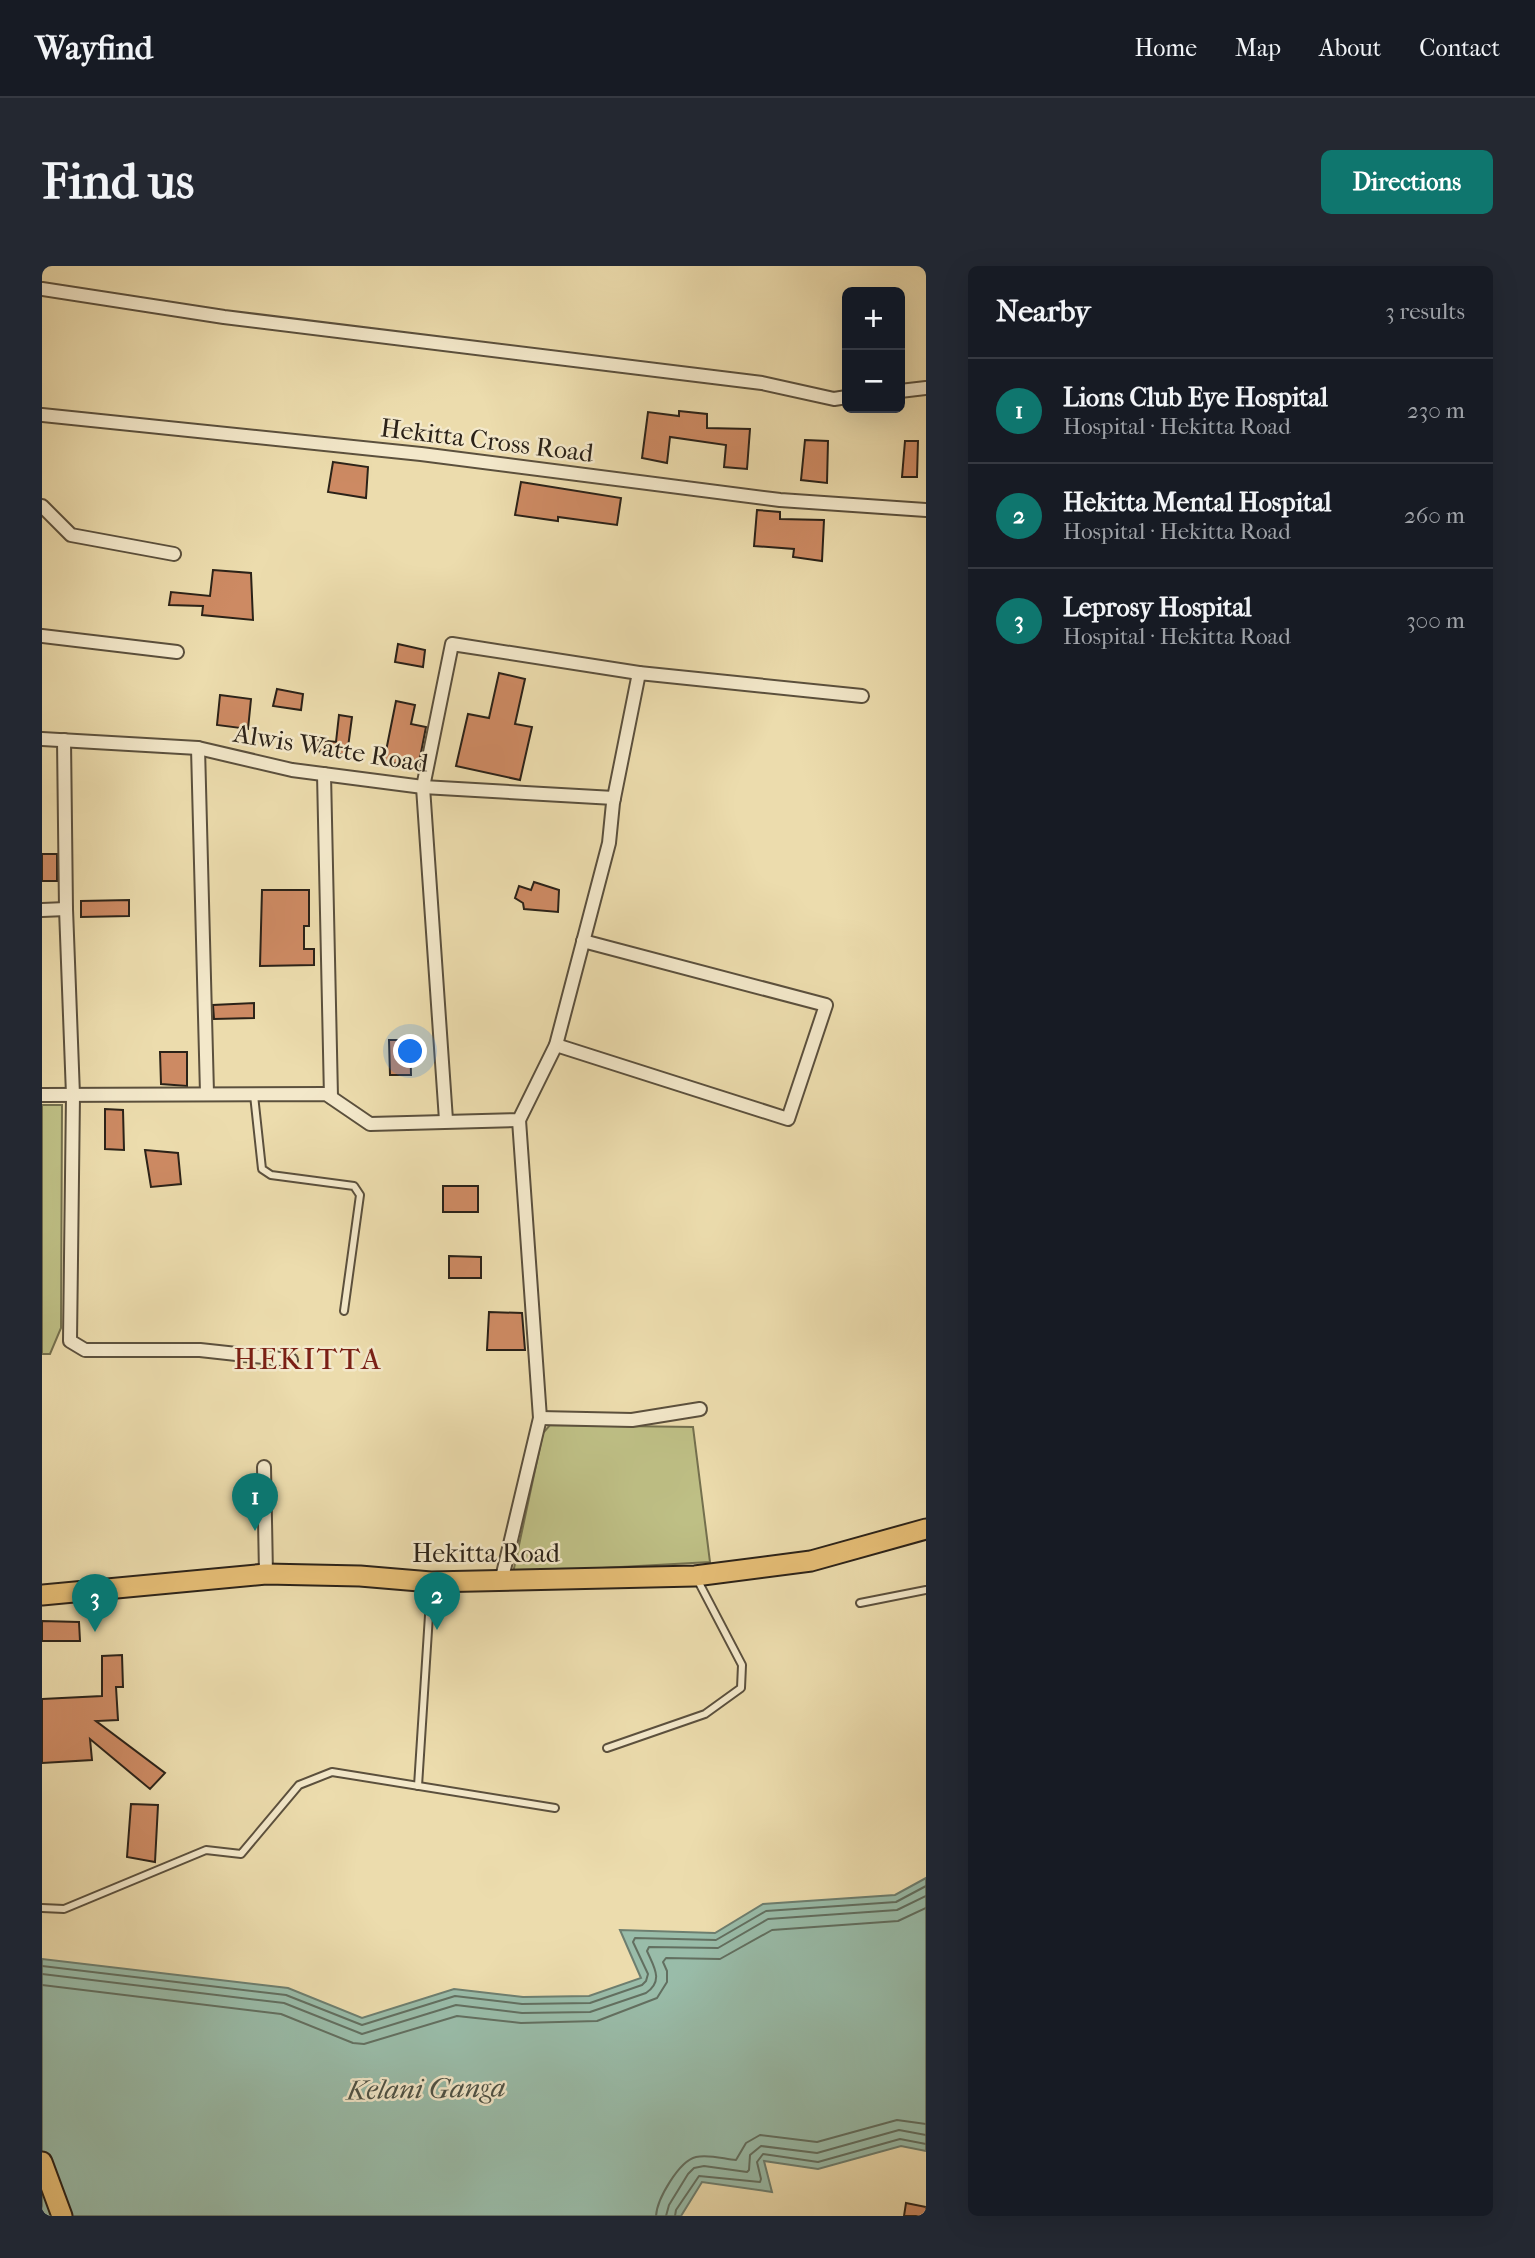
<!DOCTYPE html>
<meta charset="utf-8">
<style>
:root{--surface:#171b24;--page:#242831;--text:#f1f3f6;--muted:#9ea1a6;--line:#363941;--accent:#0f766e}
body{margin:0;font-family:"IM FELL French Canon",serif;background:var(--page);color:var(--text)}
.controls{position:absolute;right:21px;top:21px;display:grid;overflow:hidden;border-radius:10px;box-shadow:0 7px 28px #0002}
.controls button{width:63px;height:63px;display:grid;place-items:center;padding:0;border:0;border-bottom:2px solid var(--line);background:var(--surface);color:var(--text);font:35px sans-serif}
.you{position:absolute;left:369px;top:786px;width:24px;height:24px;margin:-18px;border:5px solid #fff;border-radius:50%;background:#1a73e8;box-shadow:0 0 0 10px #1a73e833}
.badge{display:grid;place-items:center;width:46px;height:46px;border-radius:50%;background:var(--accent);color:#fff;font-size:23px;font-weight:700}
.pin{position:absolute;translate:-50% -58px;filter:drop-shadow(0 2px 4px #0008)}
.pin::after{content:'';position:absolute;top:37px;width:24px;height:21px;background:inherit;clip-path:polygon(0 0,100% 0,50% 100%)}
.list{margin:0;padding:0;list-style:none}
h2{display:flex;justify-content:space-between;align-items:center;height:91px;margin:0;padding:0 28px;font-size:30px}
h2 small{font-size:23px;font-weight:400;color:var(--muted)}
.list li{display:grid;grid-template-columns:46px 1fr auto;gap:21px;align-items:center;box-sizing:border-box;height:105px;padding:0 28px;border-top:2px solid var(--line)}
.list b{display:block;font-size:26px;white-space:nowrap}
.list p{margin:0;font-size:23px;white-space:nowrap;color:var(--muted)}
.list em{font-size:23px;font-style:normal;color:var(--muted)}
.map{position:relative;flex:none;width:884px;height:1950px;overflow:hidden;border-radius:10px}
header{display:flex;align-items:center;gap:42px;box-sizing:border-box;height:98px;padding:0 35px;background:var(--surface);border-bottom:2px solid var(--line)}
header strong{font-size:33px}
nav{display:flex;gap:38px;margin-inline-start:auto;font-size:24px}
.intro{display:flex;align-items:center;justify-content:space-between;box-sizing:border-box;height:168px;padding:0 42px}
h1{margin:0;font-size:49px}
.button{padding:18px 32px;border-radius:10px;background:var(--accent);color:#fff;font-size:24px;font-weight:700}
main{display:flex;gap:42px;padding:0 42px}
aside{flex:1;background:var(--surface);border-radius:10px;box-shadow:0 7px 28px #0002}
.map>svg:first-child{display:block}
</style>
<header>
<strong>Wayfind</strong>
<nav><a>Home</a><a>Map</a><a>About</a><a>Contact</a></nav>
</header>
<div class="intro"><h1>Find us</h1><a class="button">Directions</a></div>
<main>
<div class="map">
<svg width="884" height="1950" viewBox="0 0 884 1950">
<rect width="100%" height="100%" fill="#ecdcad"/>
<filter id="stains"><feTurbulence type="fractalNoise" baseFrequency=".00286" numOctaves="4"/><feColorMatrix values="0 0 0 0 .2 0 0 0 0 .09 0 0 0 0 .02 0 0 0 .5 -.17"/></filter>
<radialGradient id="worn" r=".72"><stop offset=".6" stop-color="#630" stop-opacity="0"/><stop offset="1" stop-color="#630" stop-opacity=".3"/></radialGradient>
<g fill="#bebf85" stroke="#74704e" stroke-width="2">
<path d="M0,839h20l-1,223 -11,26h-8z"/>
<path d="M508,1159l143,2 17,135 -197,11 30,-140z"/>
</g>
<path fill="#99bca9" stroke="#6d7e6f" stroke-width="2" d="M884,1612v273l-25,-5 -83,23 -54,-8 8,31 -70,-10 -21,34h-639v-257l246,29 74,30 92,-29 69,8 66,-1 52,-18 -21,-48 95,3 48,-29 132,-9z"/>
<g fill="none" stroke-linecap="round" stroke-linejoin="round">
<g stroke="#626f60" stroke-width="2">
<path d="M0,1700l244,29 76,30 93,-29 67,8 68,-1 52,-18 4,-4 2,-7 -15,-32 2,-4 81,2 50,-29 130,-9 30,-16"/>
<path d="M0,1708l242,29 78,31 94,-29 66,8 68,-1 56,-19c18,-12 8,-26 1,-42l2,-4 69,1 50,-29 129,-9 29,-14"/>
<path d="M0,1719l239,29 72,29 11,1 93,-28 64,7 76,-2 60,-23 10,-16v-11l-4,-9 3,-4 54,1 52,-29 126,-9 28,-13"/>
<path d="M614,1950c1,-17 23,-55 40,-59 13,-3 28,2 40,3l10,-17 14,-8 57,7 80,-22 29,4"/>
<path d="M624,1950l3,-11 19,-31 6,-6 10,-2 43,6 2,-2 1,-15 11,-9 56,7 82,-23 27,5"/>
<path d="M633,1950l1,-6 23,-34 61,6 1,-3 -4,-17 6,-8 55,8 82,-23 26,5"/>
</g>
</g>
<g fill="#cd8a63" stroke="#2b2218" stroke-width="2">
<path d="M637,145l28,3v14l43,1 -3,40 -23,-2 2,-22 -56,-8 -3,26 -25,-5 6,-46 31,4z"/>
<path d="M763,174l23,1 -1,42 -26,-3z"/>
<path d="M863,175h13l-1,36h-15z"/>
<path d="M291,196l35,5 -2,31 -38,-6z"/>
<path d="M479,216l100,16 -4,27 -59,-8v4l-43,-6z"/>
<path d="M715,244l23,2v7l44,1 -2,41 -29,-4 1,-8 -40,-3z"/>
<path d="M171,304l38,3 2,47 -51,-5 1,-9 -34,-1 2,-13 39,4z"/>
<path d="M356,378l27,6 -2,17 -28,-5z"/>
<path d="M457,407l26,6 -10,45 17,3 -12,53 -64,-14 12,-52 21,4z"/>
<path d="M235,423l26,5 -2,16 -28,-4z"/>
<path d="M178,429l31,4 -3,30 -31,-4z"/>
<path d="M354,435l19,4 -4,19 15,3 -8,41 -34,-7z"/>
<path d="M297,449l13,2 -5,38 -30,-4 -6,-12 25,3z"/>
<rect x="0" y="588" width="15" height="27"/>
<path d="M492,616l25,8 -1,22 -34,-3 -1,-6 -8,-5 4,-12 12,4z"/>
<path d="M220,624h47v36h-5v23h10v16l-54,1z"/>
<path d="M87,634v16l-48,1v-16z"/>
<path d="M212,737v15l-40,1 -1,-14z"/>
<path d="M347,774h21l1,35h-21z"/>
<path d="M118,786h27v34l-26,-2z"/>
<path d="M63,843l18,1 1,40 -19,-1z"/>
<path d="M103,884l33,3 3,31 -30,3z"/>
<rect x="401" y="920" width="35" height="26"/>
<path d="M407,990l32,1v21h-32z"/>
<path d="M447,1046l33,1 3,37h-38z"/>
<path d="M0,1355l37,1 1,19h-38z"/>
<path d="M80,1389l1,32h-7l2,33 -22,1 69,52 -15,16 -60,-50 2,21 -50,3v-64l60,-3v-40z"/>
<path d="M89,1538l27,1 -3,57 -28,-5z"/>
<path d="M864,1937l20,4v9h-22z"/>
</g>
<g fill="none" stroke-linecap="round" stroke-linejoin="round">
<defs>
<g id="service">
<path d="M212,829l8,74 9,6 83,11 6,9 -16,116"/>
<path d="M818,1337l66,-13"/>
<path d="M565,1482l98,-34 36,-26 1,-23 -46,-88"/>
<path d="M376,1520l13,-202"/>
<path d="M0,1642l22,1 142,-59 35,4 58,-69 33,-13 223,36"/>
</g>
<g id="minor">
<path d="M0,23l182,28 538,66 72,16 13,-2"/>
<path d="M858,125l26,-3"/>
<path d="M0,149l379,39 359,46 146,10"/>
<path d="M0,240l29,29 103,19"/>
<path d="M0,370l135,16"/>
<path d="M0,473l156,9 94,22 131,17 191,11"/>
<path d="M22,474l2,169 7,186 -3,246 15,9h115l91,10"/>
<path d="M156,482l9,345"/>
<path d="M282,508l7,323"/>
<path d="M0,644l24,-1"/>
<path d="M514,779l232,74 38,-114 -243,-64"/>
<path d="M0,829l284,-1 44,30 149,-4 37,-75 53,-202 4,-40 26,-130 223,23"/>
<path d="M404,854l-23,-333 29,-143 187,29"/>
<path d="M498,1152l92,2 68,-11"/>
<path d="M222,1201l2,107"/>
<path d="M459,1316l39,-164 -21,-298"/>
</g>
<g id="primary">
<path d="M0,1329l224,-21 94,2 71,6 264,-6 116,-15 115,-32"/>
<path d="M0,1896l20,54"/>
</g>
</defs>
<use href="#service" stroke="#5b503d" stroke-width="10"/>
<use href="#minor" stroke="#5b503d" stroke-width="16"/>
<use href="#primary" stroke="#2b2218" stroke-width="23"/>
<use href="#service" stroke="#f3e8ca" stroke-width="6"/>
<use href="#minor" stroke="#f3e8ca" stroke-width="12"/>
<use href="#primary" stroke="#e6be76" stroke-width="19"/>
</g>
<g text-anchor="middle" stroke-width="5" stroke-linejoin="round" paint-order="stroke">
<g font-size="26" fill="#2b2218" stroke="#f3e8ca">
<text transform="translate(445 174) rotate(7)" y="9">Hekitta Cross Road</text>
<text transform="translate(289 482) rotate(9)" y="9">Alwis Watte Road</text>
<text x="444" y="1296">Hekitta Road</text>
</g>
<g font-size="28" font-style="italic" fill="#4c5044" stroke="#f3e8ca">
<text transform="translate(384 1822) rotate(-1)" y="10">Kelani Ganga</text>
</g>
<g font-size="30" letter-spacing="2" fill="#7a1f14" stroke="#f3e8ca">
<text x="266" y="1103">HEKITTA</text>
</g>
</g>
<rect width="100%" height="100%" filter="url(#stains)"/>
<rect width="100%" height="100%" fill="url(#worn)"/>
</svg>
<div class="controls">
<button>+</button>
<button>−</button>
</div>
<div class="you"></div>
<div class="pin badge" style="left:213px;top:1265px">1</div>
<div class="pin badge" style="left:395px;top:1364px">2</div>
<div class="pin badge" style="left:53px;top:1366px">3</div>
</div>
<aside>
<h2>Nearby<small>3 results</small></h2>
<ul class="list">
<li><span class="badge">1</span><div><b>Lions Club Eye Hospital</b><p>Hospital · Hekitta Road</p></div><em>230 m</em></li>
<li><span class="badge">2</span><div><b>Hekitta Mental Hospital</b><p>Hospital · Hekitta Road</p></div><em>260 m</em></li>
<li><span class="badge">3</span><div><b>Leprosy Hospital</b><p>Hospital · Hekitta Road</p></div><em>300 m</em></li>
</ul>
</aside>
</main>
